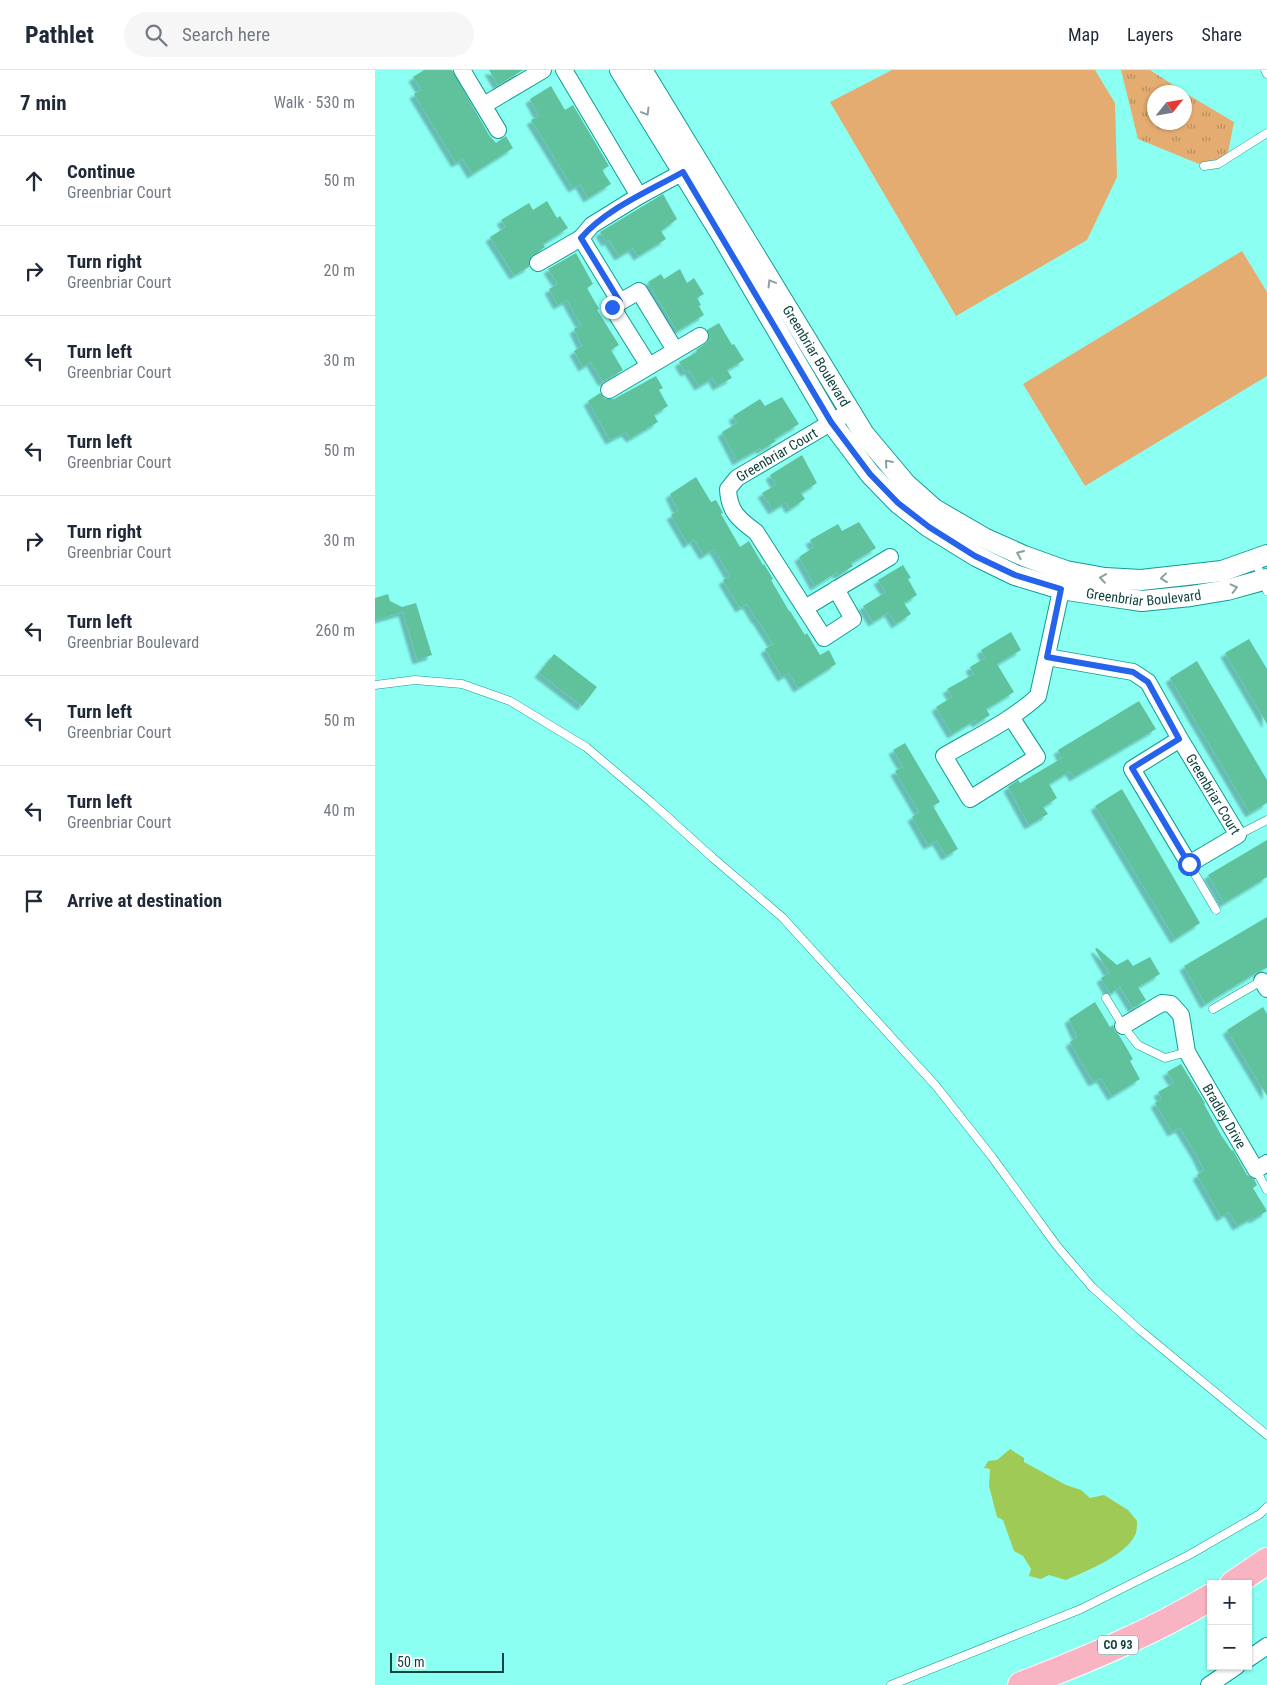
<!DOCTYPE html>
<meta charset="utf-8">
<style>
:root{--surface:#fff;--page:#f6f6f7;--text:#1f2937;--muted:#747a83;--line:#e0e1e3}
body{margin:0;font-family:"Roboto Condensed",sans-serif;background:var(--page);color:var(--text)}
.controls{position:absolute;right:15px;bottom:15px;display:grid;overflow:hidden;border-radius:0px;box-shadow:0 1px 4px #0004}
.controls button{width:45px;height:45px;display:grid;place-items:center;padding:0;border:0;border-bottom:1px solid var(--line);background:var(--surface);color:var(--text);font:25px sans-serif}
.compass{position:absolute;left:772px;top:15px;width:45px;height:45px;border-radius:50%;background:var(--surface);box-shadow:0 1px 4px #0004;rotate:59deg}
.scale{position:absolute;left:15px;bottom:12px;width:114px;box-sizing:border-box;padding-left:5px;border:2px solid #11443f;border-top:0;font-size:14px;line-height:18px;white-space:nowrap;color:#11443f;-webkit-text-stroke:4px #fff;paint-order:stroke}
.stop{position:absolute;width:15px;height:15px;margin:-11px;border:4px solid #2563eb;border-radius:50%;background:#fff}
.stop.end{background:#2563eb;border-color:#fff;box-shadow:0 1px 5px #0008}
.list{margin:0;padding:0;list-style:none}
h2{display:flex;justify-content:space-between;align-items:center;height:65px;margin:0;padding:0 20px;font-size:21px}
h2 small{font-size:16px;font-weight:400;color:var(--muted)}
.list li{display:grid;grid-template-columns:32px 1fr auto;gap:15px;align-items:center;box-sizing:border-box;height:90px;padding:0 20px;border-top:1px solid var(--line)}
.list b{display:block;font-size:19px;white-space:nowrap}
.list p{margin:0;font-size:16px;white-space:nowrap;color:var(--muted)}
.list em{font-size:16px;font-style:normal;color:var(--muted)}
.icon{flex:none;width:28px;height:28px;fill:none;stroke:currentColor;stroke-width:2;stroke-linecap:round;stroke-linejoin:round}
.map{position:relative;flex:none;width:892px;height:1615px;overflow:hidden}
header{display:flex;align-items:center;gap:30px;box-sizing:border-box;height:70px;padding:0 25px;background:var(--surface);border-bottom:1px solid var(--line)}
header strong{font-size:24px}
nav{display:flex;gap:28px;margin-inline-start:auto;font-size:18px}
.search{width:350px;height:45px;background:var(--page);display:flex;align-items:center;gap:12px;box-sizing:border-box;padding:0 18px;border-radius:28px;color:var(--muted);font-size:19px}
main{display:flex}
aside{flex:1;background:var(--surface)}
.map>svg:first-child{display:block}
</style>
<header>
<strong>Pathlet</strong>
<div class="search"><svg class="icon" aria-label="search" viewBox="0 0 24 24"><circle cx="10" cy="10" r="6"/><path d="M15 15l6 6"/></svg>Search here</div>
<nav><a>Map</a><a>Layers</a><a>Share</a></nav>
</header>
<main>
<aside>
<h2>7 min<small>Walk · 530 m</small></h2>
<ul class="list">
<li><svg class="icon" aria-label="ahead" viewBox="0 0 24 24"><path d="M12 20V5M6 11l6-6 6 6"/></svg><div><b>Continue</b><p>Greenbriar Court</p></div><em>50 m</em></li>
<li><svg class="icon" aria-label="right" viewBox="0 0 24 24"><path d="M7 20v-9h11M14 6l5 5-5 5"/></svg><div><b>Turn right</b><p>Greenbriar Court</p></div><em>20 m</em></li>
<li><svg class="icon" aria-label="left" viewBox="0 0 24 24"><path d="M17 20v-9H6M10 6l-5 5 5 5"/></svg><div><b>Turn left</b><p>Greenbriar Court</p></div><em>30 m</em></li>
<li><svg class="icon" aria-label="left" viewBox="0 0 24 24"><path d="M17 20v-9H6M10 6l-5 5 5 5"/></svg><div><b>Turn left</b><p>Greenbriar Court</p></div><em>50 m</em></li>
<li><svg class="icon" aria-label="right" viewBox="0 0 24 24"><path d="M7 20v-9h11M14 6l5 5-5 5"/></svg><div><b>Turn right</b><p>Greenbriar Court</p></div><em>30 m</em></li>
<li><svg class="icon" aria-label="left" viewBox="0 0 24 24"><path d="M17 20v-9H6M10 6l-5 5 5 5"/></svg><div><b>Turn left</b><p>Greenbriar Boulevard</p></div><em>260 m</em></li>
<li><svg class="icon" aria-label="left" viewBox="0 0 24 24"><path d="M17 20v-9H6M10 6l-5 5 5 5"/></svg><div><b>Turn left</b><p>Greenbriar Court</p></div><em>50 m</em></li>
<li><svg class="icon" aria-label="left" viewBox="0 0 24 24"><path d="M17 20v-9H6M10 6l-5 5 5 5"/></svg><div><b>Turn left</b><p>Greenbriar Court</p></div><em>40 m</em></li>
<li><svg class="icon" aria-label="arrive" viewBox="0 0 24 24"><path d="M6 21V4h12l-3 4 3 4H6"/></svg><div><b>Arrive at destination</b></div></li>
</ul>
</aside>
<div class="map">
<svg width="892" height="1615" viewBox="0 0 892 1615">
<defs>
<pattern id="grass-tufts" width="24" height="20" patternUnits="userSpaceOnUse" patternTransform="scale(1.25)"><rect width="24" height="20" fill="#e4ac71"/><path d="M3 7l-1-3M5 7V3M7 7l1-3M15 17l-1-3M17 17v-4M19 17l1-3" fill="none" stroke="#b78e5e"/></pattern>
<filter id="shadow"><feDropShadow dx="-4.5" dy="4.5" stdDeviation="1" flood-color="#0004"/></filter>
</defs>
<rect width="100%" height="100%" fill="#8cfff3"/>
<path fill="url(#grass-tufts)" d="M746,0h29l34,22h-29v30h30v-29l49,29 -7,36 -23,8 -66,-27z"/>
<g fill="#e4ac71">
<path d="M517,0h203l20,33 2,74 -30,63 -131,76 -126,-214z"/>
<path d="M867,181l25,41v84l-182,110 -62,-102z"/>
</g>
<path fill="#9fca56" d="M635,1379l14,9v4l42,23 15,5 9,8 14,-3 24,15 9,11c0,4 0,8 -1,12 -8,22 -50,38 -70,47l-17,-5 -8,4 -12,-3 2,-7 -8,-13 -9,-5 -11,-31 -6,-3 -8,-31 1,-17 -6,-1 4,-7 9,-1z"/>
<g fill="#61c19d" filter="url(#shadow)">
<path d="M49,0h28l37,65 7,8 10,-7 7,12 -41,26 -9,-15 -7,4 -42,-69 7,-4 -8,-13z"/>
<path d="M114,0h34l-25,15z"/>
<path d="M176,16l14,24 8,-5 36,61 -7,4 9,14 -23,14 -8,-14 -7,4 -42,-68 8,-4 -9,-17z"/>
<path d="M288,124l14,25 -16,12 5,8 -28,17 -5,-8 -14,8 -10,-16 -3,2 -6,-10z"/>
<path d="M172,131l10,17 3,-2 8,12 -25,16 2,3 -15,11 -1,9 -15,8 -24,-38 16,-10 -5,-7 28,-17 4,7z"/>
<path d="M201,183l17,31 -6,4 12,21 -2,1 22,35 -8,5 12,20 -20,12 -12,-20 -8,5 -9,-16 8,-5 -8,-17 7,-4 -14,-25 -9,5 -9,-16 9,-5 -10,-15z"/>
<path d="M305,199l7,14 7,-5 10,16 -7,4 4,7 -2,1 5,9 -27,16 -29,-49 13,-8 3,5z"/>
<path d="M344,253l13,22 2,-1 10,16 -17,10 5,8 -15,8 -4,-8 -14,8 -10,-16 -4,2 -6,-10 18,-10 -1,-2 9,-6 6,-5 -4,-9z"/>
<path d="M281,306l7,12 -4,2 9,16 -14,9 4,7 -27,16 -5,-6 -16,8 -22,-39 12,-8 5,6h9z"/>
<path d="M407,327l17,27 -25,15 2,2 -15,9 -1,-2 -23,13 -15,-29 15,-9 -4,-7 27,-17 5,7z"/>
<path d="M427,385l15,28 -16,10 4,6 -15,10 -4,-7 -13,8 -11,-17 14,-8 -6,-10z"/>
<path d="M321,407l15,25 5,-2 7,13 -2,1 19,33 9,-6 14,24 1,-1 9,15 -2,1 18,31h1l15,24 2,-2 13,22 9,-5 7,14 -38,24 -9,-15 -7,4 -17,-28 8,-5 -16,-25h-1l-9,-15 -7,4 -17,-28 7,-4 -16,-27 -10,6 -10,-16 -6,5 -17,-29 7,-4 -8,-17z"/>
<path d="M484,452l17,26 -25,15 2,3 -14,9 -2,-3 -22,14 -16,-29 15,-10 -4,-7 28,-16 4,7z"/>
<path d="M528,495l8,13 -3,1 9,16 -13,8 7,11 -15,10 -7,-12 -16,10 -10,-16 23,-14 -8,-12z"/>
<path d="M13,524l2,7 12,6 14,-4 16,52 -15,5 -14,-48 -28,8v-22z"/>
<path d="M636,562l10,18 -24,14 17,28 -28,17 4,6 -13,8 -2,-3 -23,14 -16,-27 16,-10 -5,-8 27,-15 -4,-7 15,-9 -4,-8z"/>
<path d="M874,569l18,30v55l-42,-71z"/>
<path d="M179,584l43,33 -15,19 -43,-33z"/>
<path d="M822,591l70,119v23l-17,10 -80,-135z"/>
<path d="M764,631l17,28 -82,48 -4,-6 -21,13 8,14 -14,9 5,7 -19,11 -21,-38 10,-7 2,3 42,-25 -4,-8z"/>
<path d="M530,673l35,59 -7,4 25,43 -12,7 -9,-15 -9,4 -16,-28 7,-5 -24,-41 8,-4 -10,-17z"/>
<path d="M747,719l78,134 -25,16 -80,-133z"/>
<path d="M892,770v37l-43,26 -16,-28z"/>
<path d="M892,847v51l-10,4 -52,32 -21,-38z"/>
<path d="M722,878l20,17 11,-6 5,7 17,-9 10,17 -22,13 8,13 -13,8 -13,-21 -10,7 -9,-16 8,-5 -14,-24z"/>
<path d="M720,932l15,25 3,-2 2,6 4,4 14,24 -3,2 10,18 -28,17 -11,-18 -8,4 -23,-40 7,-5 -8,-18z"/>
<path d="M888,937l4,7v82l-40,-66z"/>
<path d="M806,994l24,39 -1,1 17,31 11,16 1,-1 14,25 7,4 3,6 -4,3 14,23 -13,8 -1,-2 -16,9 -8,-14 -8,5 -24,-42 7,-5 -8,-16 -16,-26 -8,4 -17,-29 7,-4 -4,-7 16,-9 -7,-11z"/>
</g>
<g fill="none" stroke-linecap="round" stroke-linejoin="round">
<defs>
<g id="service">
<path d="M890,0l2,4"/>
<path d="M829,96l14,-2 49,-31"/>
<path d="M880,490l12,31"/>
<path d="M0,615l40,-5 47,4 48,17 76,46 65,55 62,56 69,59 154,169 56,71 65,89 35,41 49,44 126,104"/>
<path d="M863,765l29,-15"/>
<path d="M814,794l27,46"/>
<path d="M731,928l17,28 15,19 27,13 22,-6"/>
<path d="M838,939l50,-29"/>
<path d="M881,1100l11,20"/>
<path d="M516,1615l190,-76 108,-54 71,-41 7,-7"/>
</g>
<g id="minor">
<path d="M87,0l36,60"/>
<path d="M189,0l75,126"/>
<path d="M109,35l59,-35"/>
<path d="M206,168l39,64 -8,5 37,59"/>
<path d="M163,193l43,-25 11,-13 47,-29 44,-24"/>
<path d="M245,232l19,-11 36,59"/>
<path d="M234,320l91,-54"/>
<path id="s1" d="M461,519l17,30 -29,19 -68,-106c-18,-13 -27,-21 -28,-43l9,-11 112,-66"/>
<path d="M430,538l85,-51"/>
<path id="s2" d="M672,587l86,15 15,10 32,57 58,96 -49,29 -57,-95 48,-30"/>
<path d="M636,647l26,40 -67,42 -26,-43c32,-19 67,-35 94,-60l26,-119"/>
<path d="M887,911l5,8"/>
<path id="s3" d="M748,956l39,-23 9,1 10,11 6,37 69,118 11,-7"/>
<path d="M873,1589l19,-13"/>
<path d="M834,1615l28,-19"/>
</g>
<g id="tertiary">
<path id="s4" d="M245,0l101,164 110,188 39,52 28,29 31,24 47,29 39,19 46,14 39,6 42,6 49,-5 36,-6 40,-11"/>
<path id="s5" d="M267,0l222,364 42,50 28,25 50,29 40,18 42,15 39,7 36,2 81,-9 45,-16"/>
</g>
<g id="trunk">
<path d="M858,1514l34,-23"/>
<path d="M646,1615c65,-25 130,-52 190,-88"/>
</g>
</defs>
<use href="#service" stroke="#109c92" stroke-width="9"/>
<use href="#minor" stroke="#109c92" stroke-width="18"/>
<use href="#tertiary" stroke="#109c92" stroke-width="22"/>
<use href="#trunk" stroke="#fff" stroke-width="28"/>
<use href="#service" stroke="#fff" stroke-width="8"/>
<use href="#minor" stroke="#fff" stroke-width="16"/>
<use href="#tertiary" stroke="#fff" stroke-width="20"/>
<use href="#trunk" stroke="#f8b4c2" stroke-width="26"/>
</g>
<defs><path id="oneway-chevron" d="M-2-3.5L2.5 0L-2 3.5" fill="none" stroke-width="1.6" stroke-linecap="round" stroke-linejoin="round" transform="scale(1.25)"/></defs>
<g stroke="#88a29f">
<use href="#oneway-chevron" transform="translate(271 42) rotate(59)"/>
<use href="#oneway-chevron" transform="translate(396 213) rotate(-121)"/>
<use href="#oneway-chevron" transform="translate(513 393) rotate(-131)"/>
<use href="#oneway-chevron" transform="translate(645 484) rotate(-157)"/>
<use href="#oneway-chevron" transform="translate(728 508) rotate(-172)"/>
<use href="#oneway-chevron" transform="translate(789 508) rotate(174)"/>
<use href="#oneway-chevron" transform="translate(859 518) rotate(-14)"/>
</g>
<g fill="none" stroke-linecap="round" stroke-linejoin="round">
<path stroke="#2563eb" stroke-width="6" d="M237,237l8,-5 -39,-64c25,-29 68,-47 102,-66l148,250 39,52 28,29 31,24 46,29 40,19 46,14 -14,68 86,15 15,10 31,57 -47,29 57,96"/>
</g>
<g text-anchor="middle" stroke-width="4" stroke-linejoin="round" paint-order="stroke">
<rect fill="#fff" stroke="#587c79" stroke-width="1" x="723" y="1565.5" width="40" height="19" rx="4"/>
<g font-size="12" font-weight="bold" fill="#11443f">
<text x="743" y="1579">CO 93</text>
</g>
<g font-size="14" fill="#11443f" stroke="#fff">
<text dy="5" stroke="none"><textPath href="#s5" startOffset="335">Greenbriar Boulevard</textPath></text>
<text dy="5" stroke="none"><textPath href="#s1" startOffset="309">Greenbriar Court</textPath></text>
<text dy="5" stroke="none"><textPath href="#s4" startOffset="785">Greenbriar Boulevard</textPath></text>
<text dy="5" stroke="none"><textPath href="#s2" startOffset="235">Greenbriar Court</textPath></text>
<text dy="5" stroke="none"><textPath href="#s3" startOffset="181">Bradley Drive</textPath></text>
</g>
</g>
</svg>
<div class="controls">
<button>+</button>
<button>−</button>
</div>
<svg class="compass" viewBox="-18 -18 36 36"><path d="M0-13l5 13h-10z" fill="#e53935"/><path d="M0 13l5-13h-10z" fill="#747a83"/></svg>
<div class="scale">50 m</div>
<div class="stop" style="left:814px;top:794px"></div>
<div class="stop end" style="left:237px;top:237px"></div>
</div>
</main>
